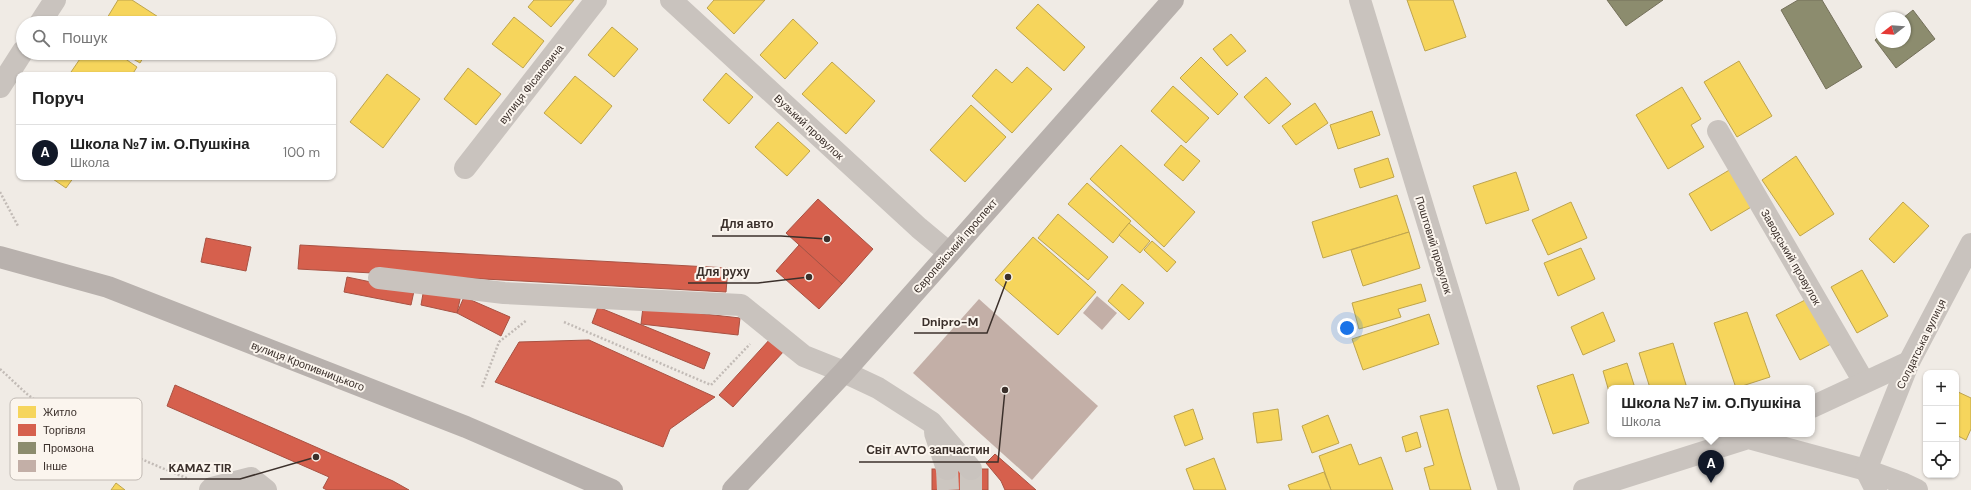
<!DOCTYPE html>
<html lang="uk">
<meta charset="utf-8">
<style>
:root{--surface:#fff;--page:#f2f2f2;--text:#222;--muted:#767676;--line:#e0e0e0;--accent:#111827}
body{margin:0;font-family:"DM Sans",sans-serif;background:var(--page);color:var(--text)}
.controls{position:absolute;right:12px;bottom:12px;display:grid;overflow:hidden;border-radius:8px;box-shadow:0 1px 3px #0004}
.controls button{width:36px;height:36px;display:grid;place-items:center;padding:0;border:0;border-bottom:1px solid var(--line);background:var(--surface);color:var(--text);font:20px sans-serif}
.compass{position:absolute;left:1875px;top:12px;width:36px;height:36px;border-radius:50%;background:var(--surface);box-shadow:0 1px 3px #0004;rotate:253deg}
.you{position:absolute;left:1347px;top:328px;width:14px;height:14px;margin:-10px;border:3px solid #fff;border-radius:50%;background:#1a73e8;box-shadow:0 0 0 6px #1a73e833}
.badge{display:grid;place-items:center;width:26px;height:26px;border-radius:50%;background:var(--accent);color:#fff;font-size:13px;font-weight:700}
.pin{position:absolute;translate:-50% -33px;filter:drop-shadow(0 1px 2px #0008)}
.pin::after{content:'';position:absolute;top:21px;width:14px;height:12px;background:inherit;clip-path:polygon(0 0,100% 0,50% 100%)}
.popup{position:absolute;left:1607px;top:385px;width:208px;height:52px;box-sizing:border-box;display:grid;place-content:center;border-radius:8px;background:var(--surface);filter:drop-shadow(0 1px 3px #0005);font-size:13px;white-space:nowrap;color:var(--muted)}
.popup b{font-size:15px;color:var(--text)}
.popup::after{content:'';position:absolute;left:50%;top:100%;margin-left:-8px;border:8px solid transparent;border-top-color:var(--surface)}
.list{margin:0;padding:0;list-style:none}
h2{display:flex;justify-content:space-between;align-items:center;height:52px;margin:0;padding:0 16px;font-size:17px}
h2 small{font-size:13px;font-weight:400;color:var(--muted)}
.list li{display:grid;grid-template-columns:26px 1fr auto;gap:12px;align-items:center;box-sizing:border-box;height:56px;padding:0 16px;border-top:1px solid var(--line)}
.list b{display:block;font-size:15px;white-space:nowrap}
.list p{margin:0;font-size:13px;white-space:nowrap;color:var(--muted)}
.list em{font-size:13px;font-style:normal;color:var(--muted)}
.icon{flex:none;width:22px;height:22px;fill:none;stroke:currentColor;stroke-width:2;stroke-linecap:round;stroke-linejoin:round}
.map{position:relative;flex:none;width:1971px;height:490px;overflow:hidden}
.search{position:absolute;background:var(--surface);box-shadow:0 1px 3px #0004;left:16px;top:16px;width:320px;height:44px;display:flex;align-items:center;gap:10px;box-sizing:border-box;padding:0 14px;border-radius:22px;color:var(--muted);font-size:15px}
.panel{position:absolute;background:var(--surface);box-shadow:0 1px 3px #0004;left:16px;top:72px;width:320px;height:108px;border-radius:8px}
.map>svg:first-child{display:block}
</style>
<div class="map">
<svg width="1971" height="490" viewBox="0 0 1971 490">
<rect width="100%" height="100%" fill="#f0ebe5"/>
<g fill="#f6d55c" stroke="#bea44d">
<path d="M118,0h14l34,22 -62,1z"/>
<path d="M534,0h40l-23,27 -23,-20z"/>
<path d="M714,0h51l-31,34 -27,-26z"/>
<path d="M1407,0h46l13,37 -41,14z"/>
<path d="M1038,4l47,43 -21,24 -48,-43z"/>
<path d="M514,17l30,24 -21,27 -31,-24z"/>
<path d="M793,19l25,24 -33,36 -25,-24z"/>
<path d="M612,27l26,22 -24,28 -26,-22z"/>
<path d="M1231,34l15,17 -19,15 -14,-17z"/>
<path d="M84,53h33l20,14 -5,8h-63z"/>
<path d="M123,53h23l-6,10z"/>
<path d="M1201,57l37,37 -20,21 -38,-37z"/>
<path d="M1739,61l33,55 -35,21 -33,-55z"/>
<path d="M832,62l43,39 -29,33 -44,-40z"/>
<path d="M1027,67l25,22 -40,44 -40,-37 24,-27 16,14z"/>
<path d="M468,68l33,26 -25,31 -32,-26z"/>
<path d="M726,73l27,24 -24,27 -26,-24z"/>
<path d="M387,74l33,25 -37,49 -33,-26z"/>
<path d="M575,76l37,30 -31,38 -37,-31z"/>
<path d="M1266,77l25,27 -22,20 -25,-27z"/>
<path d="M1173,86l36,32 -23,25 -35,-32z"/>
<path d="M1682,87l19,32 -10,6 13,22 -36,22 -32,-54z"/>
<path d="M1315,103l13,20 -32,22 -14,-19z"/>
<path d="M971,105l35,32 -41,45 -35,-32z"/>
<path d="M1372,111l8,24 -42,14 -8,-24z"/>
<path d="M778,122l32,29 -23,25 -32,-29z"/>
<path d="M1121,145l74,67 -31,35 -74,-68z"/>
<path d="M1181,145l19,16 -17,20 -19,-16z"/>
<path d="M1796,156l38,58 -34,22 -38,-56z"/>
<path d="M1388,158l6,19 -34,11 -6,-19z"/>
<path d="M1731,169l22,37 -42,25 -22,-37z"/>
<path d="M1516,172l13,38 -43,14 -13,-38z"/>
<path d="M50,177h24l-8,11z"/>
<path d="M1087,183l44,38 -18,22 -45,-39z"/>
<path d="M1397,195l12,37 -86,26 -11,-36z"/>
<path d="M1571,202l16,36 -39,17 -16,-35z"/>
<path d="M1903,202l26,24 -35,37 -25,-24z"/>
<path d="M1058,214l50,43 -20,23 -50,-42z"/>
<path d="M1129,223l21,18 -10,12 -21,-18z"/>
<path d="M1409,232l11,36 -57,18 -12,-36z"/>
<path d="M1033,237l63,55 -38,43 -63,-55z"/>
<path d="M1152,241l24,21 -9,10 -23,-22z"/>
<path d="M1581,248l14,31 -37,17 -14,-33z"/>
<path d="M1862,270l26,46 -31,17 -26,-46z"/>
<path d="M1122,284l22,19 -15,17 -21,-19z"/>
<path d="M1421,284l5,17 -28,8 3,8 -42,12 -7,-26z"/>
<path d="M1807,299l24,45 -31,16 -24,-45z"/>
<path d="M1603,312l12,29 -32,14 -12,-28z"/>
<path d="M1747,312l23,65 -34,11 -22,-65z"/>
<path d="M1429,314l10,30 -76,26 -11,-31z"/>
<path d="M1673,343l14,45h-37l-11,-35z"/>
<path d="M1627,363l8,25h-25v7l-7,-24z"/>
<path d="M1573,374l16,49 -36,11 -16,-48z"/>
<path d="M1956,391l15,7v31l-5,11 -10,-5z"/>
<path d="M1193,409l10,30 -18,7 -11,-30z"/>
<path d="M1278,409l4,31 -25,3 -4,-30z"/>
<path d="M1448,409l13,47 10,34h-41l-6,-22 10,-3 -14,-49z"/>
<path d="M1328,415l11,28 -27,10 -10,-27z"/>
<path d="M1417,432l4,15 -15,5 -4,-15z"/>
<path d="M1351,444l8,21 22,-8 12,33h-62l-12,-34z"/>
<path d="M1214,458l12,32h-32l-8,-21z"/>
<path d="M1324,472l7,18h-41l-2,-5z"/>
<path d="M116,483l9,7h-14z"/>
</g>
<g fill="#d6604d" stroke="#a85243">
<path d="M818,199l55,50 -31,35 -56,-51z"/>
<path d="M206,238l45,9 -5,24 -45,-9z"/>
<path d="M300,245l428,23 -2,24 -428,-23z"/>
<path d="M799,245l43,39 -23,25 -43,-38z"/>
<path d="M347,277l67,14 -3,14 -67,-13z"/>
<path d="M424,288l37,7 -4,18 -36,-8z"/>
<path d="M464,297l46,20 -9,19 -44,-23z"/>
<path d="M598,307l112,46 -6,16 -112,-46z"/>
<path d="M643,307l97,11 -2,17 -97,-11z"/>
<path d="M771,338l13,13 -51,56 -14,-12z"/>
<path d="M589,340l126,57 -45,32 -7,18 -168,-65 24,-40z"/>
<path d="M175,385l218,96 16,9h-82l-4,-2 6,-11 -162,-71z"/>
<path d="M995,454l41,36h-31l-4,-9 -15,-18z"/>
<rect x="932" y="469" width="56" height="21"/>
</g>
<g fill="#8c8c6e" stroke="#74705a">
<path d="M1607,0h56l-37,26z"/>
<path d="M1798,0h24l40,67 -36,22 -45,-79z"/>
<path d="M1913,10l22,29 -39,29 -21,-28 6,-5v7h24v-24h-2z"/>
</g>
<g fill="#c3afa7">
<path d="M1097,296l20,17 -15,17 -19,-17z"/>
<path d="M979,299l119,107 -66,74 -119,-107z"/>
</g>
<g fill="none" stroke-linecap="round" stroke-linejoin="round">
<g stroke="#ccc6c0" stroke-width="22" stroke-dasharray="22 11" stroke-linecap="butt">
<path d="M947,469l1,21"/>
<path d="M971,469v21"/>
</g>
<g stroke="#c2bbb6" stroke-width="2.5" stroke-dasharray="2 2" stroke-linecap="butt">
<path d="M0,192l18,34"/>
<path d="M564,322l147,63 39,-41"/>
<path d="M0,369c9,8 18,17 27,25 45,35 109,64 162,85"/>
<path d="M482,387l17,-45 28,-22"/>
</g>
<g stroke="#c9c3be" stroke-width="22">
<path d="M671,0l248,228 30,25"/>
<path d="M1360,0l149,490"/>
<path d="M40,23l15,-23"/>
<path d="M0,87l23,-36"/>
<path d="M1718,131l146,251"/>
<path d="M465,168l131,-168"/>
<path d="M379,278l125,15 237,12 63,51 40,16 34,16 53,34 40,47"/>
<path d="M1812,407l97,-45"/>
<path d="M935,433l12,36"/>
<path d="M210,490l2,-2 39,-10 15,12"/>
<path d="M1584,490l164,-52 118,32 36,13 15,7"/>
<path d="M1876,490l-10,-20 43,-108 62,-118"/>
</g>
<g stroke="#b8b1ad" stroke-width="22">
<path d="M0,257l108,30 358,140 146,63"/>
<path d="M733,490l111,-118 329,-372"/>
</g>
</g>
<g text-anchor="middle" stroke-width="4" stroke-linejoin="round" paint-order="stroke">
<g font-size="11" fill="#3b302b" stroke="#fbf5ee">
<text transform="translate(531 84) rotate(-52)" y="4">вулиця Фісановича</text>
<text transform="translate(809 127) rotate(43)" y="4">Вузький провулок</text>
<text transform="translate(1434 245) rotate(73)" y="4">Поштовий провулок</text>
<text transform="translate(955 246) rotate(-49)" y="4">Європейський проспект</text>
<text transform="translate(1791 257) rotate(60)" y="4">Заводський провулок</text>
<text transform="translate(1921 344) rotate(-64)" y="4">Солдатська вулиця</text>
<text transform="translate(308 366) rotate(21)" y="4">вулиця Кропивницького</text>
</g>
</g>
<rect x="10" y="398" width="132" height="82" rx="6" fill="#fbf5ee" stroke="#c1bab4" stroke-width="1"/>
<rect x="18" y="406" width="18" height="12" fill="#f6d55c"/>
<rect x="18" y="424" width="18" height="12" fill="#d6604d"/>
<rect x="18" y="442" width="18" height="12" fill="#8c8c6e"/>
<rect x="18" y="460" width="18" height="12" fill="#c3afa7"/>
<g font-size="11" fill="#3b302b">
<text x="43" y="416">Житло</text>
<text x="43" y="434">Торгівля</text>
<text x="43" y="452">Промзона</text>
<text x="43" y="470">Інше</text>
</g>
<path fill="none" stroke="#3b302b" stroke-width="1.5" d="M827 239L781 236H712M809 277L758 283H688M1008 277L987 333H914M1005 390L998 462H859M316 457L240 479H160"/>
<g fill="#3b302b" stroke="#fbf5ee" stroke-width="1.5">
<circle cx="827" cy="239" r="4"/>
<circle cx="809" cy="277" r="4"/>
<circle cx="1008" cy="277" r="4"/>
<circle cx="1005" cy="390" r="4"/>
<circle cx="316" cy="457" r="4"/>
</g>
<g font-size="12" text-anchor="middle" font-weight="bold" fill="#3b302b" stroke="#fbf5ee" stroke-width="4" stroke-linejoin="round" paint-order="stroke">
<text x="747" y="228">Для авто</text>
<text x="723" y="276">Для руху</text>
<text x="950" y="326">Dnipro-M</text>
<text x="928" y="454">Світ AVTO запчастин</text>
<text x="200" y="472">KAMAZ TIR</text>
</g>
</svg>
<div class="controls">
<button>+</button>
<button>−</button>
<button><svg class="icon" aria-label="locate" viewBox="0 0 24 24"><circle cx="12" cy="12" r="6"/><path d="M12 2v4M12 18v4M2 12h4M18 12h4"/></svg></button>
</div>
<svg class="compass" viewBox="-18 -18 36 36"><path d="M0-13l5 13h-10z" fill="#e53935"/><path d="M0 13l5-13h-10z" fill="#767676"/></svg>
<div class="you"></div>
<div class="pin badge" style="left:1711px;top:483px">A</div>
<div class="popup"><b>Школа №7 ім. О.Пушкіна</b>Школа</div>
<div class="search"><svg class="icon" aria-label="search" viewBox="0 0 24 24"><circle cx="10" cy="10" r="6"/><path d="M15 15l6 6"/></svg>Пошук</div>
<section class="panel">
<h2>Поруч<small></small></h2>
<ul class="list">
<li><span class="badge">A</span><div><b>Школа №7 ім. О.Пушкіна</b><p>Школа</p></div><em>100 m</em></li>
</ul>
</section>
</div>
